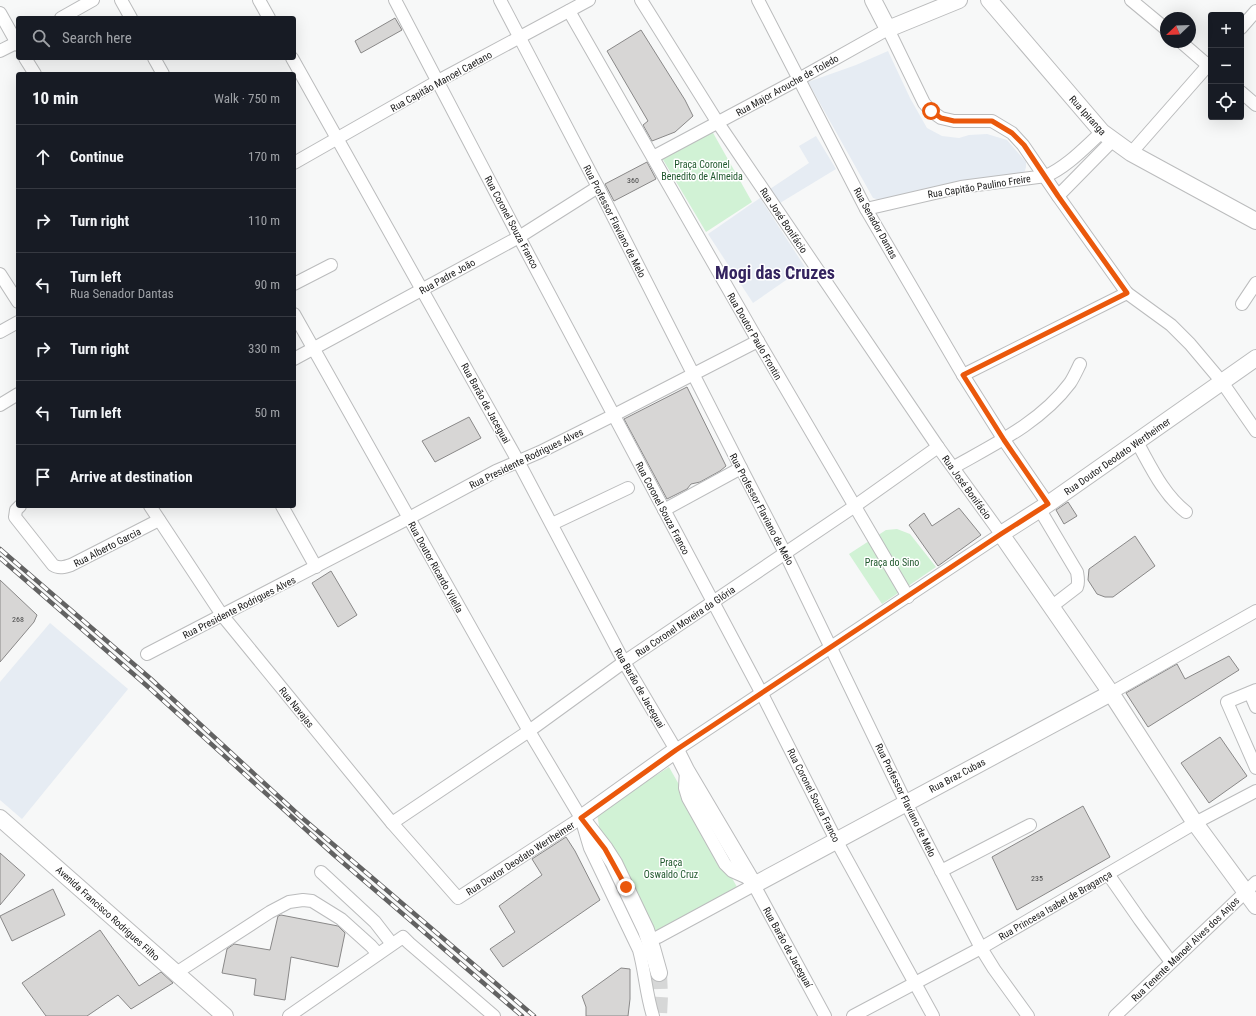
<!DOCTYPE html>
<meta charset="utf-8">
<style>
:root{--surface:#171b24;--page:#242831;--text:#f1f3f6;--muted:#9ea1a6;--line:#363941}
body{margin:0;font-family:"Roboto Condensed",sans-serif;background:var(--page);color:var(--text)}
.controls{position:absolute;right:12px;top:12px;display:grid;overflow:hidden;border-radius:4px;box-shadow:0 4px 16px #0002}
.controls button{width:36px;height:36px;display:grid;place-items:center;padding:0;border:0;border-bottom:1px solid var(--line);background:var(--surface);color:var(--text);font:20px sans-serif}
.compass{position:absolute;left:1160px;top:12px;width:36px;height:36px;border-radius:50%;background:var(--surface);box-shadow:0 4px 16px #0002;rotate:247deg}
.stop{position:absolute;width:12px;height:12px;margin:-9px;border:3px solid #ea580c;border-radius:50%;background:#fff}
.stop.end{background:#ea580c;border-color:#fff;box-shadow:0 1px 4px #0008}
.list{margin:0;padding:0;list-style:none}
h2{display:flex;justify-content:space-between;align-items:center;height:52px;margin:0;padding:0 16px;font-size:17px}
h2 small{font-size:13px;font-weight:400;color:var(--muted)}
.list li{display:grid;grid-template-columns:26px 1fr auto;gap:12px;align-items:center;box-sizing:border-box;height:64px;padding:0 16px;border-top:1px solid var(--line)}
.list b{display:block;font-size:15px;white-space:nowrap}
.list p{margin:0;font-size:13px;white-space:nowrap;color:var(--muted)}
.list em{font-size:13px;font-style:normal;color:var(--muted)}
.icon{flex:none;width:22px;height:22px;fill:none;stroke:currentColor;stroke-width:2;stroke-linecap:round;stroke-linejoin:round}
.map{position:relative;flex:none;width:1256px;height:1016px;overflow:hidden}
.search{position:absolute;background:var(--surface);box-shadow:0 4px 16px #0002;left:16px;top:16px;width:280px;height:44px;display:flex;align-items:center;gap:10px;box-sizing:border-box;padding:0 14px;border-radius:4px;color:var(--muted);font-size:15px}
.panel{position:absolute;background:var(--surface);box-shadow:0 4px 16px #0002;left:16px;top:72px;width:280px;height:436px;border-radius:4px}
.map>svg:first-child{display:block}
</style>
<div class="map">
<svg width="1256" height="1016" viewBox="0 0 1256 1016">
<rect width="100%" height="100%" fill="#f7f8f8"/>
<g fill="#e6ecf3">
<path d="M888,51l22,47 17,30 15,8 17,2 10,-3 18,-1 20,6 19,22v5l-2,7 -141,27 -10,-3 -65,-116 48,-17z"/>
<path d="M816,136l20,33 -56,34 -10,-14 39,-26 -10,-17z"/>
<path d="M760,198l45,69 -52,36 -45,-69z"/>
<path d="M50,623l78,66 -106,130 -22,-19v-118z"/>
</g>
<g fill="#d1f2d5">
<path d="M712,131l40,71 -46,30 -44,-74z"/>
<path d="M897,529l13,5 26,33 -54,37 -33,-50 37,-24z"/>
<path d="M669,767l68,120 -86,48 -51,-102 -3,-20z"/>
</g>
<g fill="#d7d6d5" stroke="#898888">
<path d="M395,18l7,12 -41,23 -6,-12z"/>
<path d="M641,30l44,70 8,16 -18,16 -23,9 -9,-16 5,-4 -41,-70z"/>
<path d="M647,162l9,17 -42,22 -9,-17z"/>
<path d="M687,387l39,79 -6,5 -20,11 -9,2 -4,5 -20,10 -43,-80z"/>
<path d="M469,417l12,21 -46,24 -13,-21z"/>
<path d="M1068,502l9,14 -13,8 -8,-14z"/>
<path d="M959,508l22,27 -43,31 -29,-41 15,-12 8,13z"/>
<path d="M1135,536l20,30 -42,31h-8l-8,-3 -9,-14 1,-11z"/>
<path d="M331,571l26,44 -19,12 -26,-44z"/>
<path d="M0,580l37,35 -3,7 -34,40z"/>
<path d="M1229,656l10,14 -91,57 -22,-34 51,-29 8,15z"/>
<path d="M1220,737l27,39 -38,27 -28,-40z"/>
<path d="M1083,806l27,51 -93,53 -25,-53z"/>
<path d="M566,837l9,14 25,49 -97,67 -13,-18 25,-17 -16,-26 43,-31 -10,-16z"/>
<path d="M0,853l25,22 -25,30z"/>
<path d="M53,889l12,26 -53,26 -12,-25z"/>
<path d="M281,915l57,11 7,7 -7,34 -47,-10 -6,43 -31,-5 2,-16 -34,-6 5,-24 7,-5 36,6 8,-34z"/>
<path d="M100,930l39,56 22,-14 12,11 -42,26 -13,-14 -31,21h-41l-24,-33z"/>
<path d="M621,968l9,1v30l-2,17h-42v-9l-4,-11z"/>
</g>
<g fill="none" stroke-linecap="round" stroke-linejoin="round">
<path stroke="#d6d7d7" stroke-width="16" stroke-dasharray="16 8" stroke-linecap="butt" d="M659,973l1,23 -1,20"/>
<defs>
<g id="minor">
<path d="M121,0l10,18"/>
<path d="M259,0l10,18"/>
<path d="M395,0l124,237 243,457 74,146 97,176"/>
<path d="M500,0l98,187 143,281 44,85 121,250 75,145 13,21 34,47"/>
<path d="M758,0l108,209 97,166 41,65 44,64"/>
<path d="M1131,0l35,29"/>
<path d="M569,11l189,330 150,256"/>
<path d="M0,13l18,32"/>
<path d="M61,18l32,-18"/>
<path d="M1241,28l15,-17"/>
<path d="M1181,42l30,26"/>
<path d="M0,51l18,-9"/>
<path d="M25,58l10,16"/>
<path d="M154,58l9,16"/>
<path d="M292,58l226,403 106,201 52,88 325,-216 -63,-87 -220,-324 -77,-123"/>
<path d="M1241,92l15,13"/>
<path d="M1131,153l80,-91"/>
<path d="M653,157l146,-78 89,-50 36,74 7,8 10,7 13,3h38l20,12 11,12 35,51 69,97 44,32 19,19 32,38 34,49"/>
<path d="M294,163l144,-82 151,-81"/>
<path d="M1058,196l55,-56"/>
<path d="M866,209l95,-22 85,-11c22,-10 38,-28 56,-44"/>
<path d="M0,274l18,28"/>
<path d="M294,284l37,-19"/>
<path d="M1242,304l14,-21"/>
<path d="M294,314l235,417 52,87 9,30 49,102c6,22 7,44 14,66"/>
<path d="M0,332l18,-10"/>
<path d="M294,359l225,-122 79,-50"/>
<path d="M963,375l164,-82"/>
<path d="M0,405l18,-11"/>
<path d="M1137,442c14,25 26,52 49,70"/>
<path d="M954,467c41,-23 87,-45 116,-84 4,-6 7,-13 10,-19"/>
<path d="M20,506l-4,4 -1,7 38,48c6,4 12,2 18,0l88,-45"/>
<path d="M150,506l72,109 170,208 66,75 123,-80"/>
<path d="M282,506l34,61"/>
<path d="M664,510l77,-42"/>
<path d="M1040,510l37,62c1,6 2,10 0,15l-26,20"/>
<path d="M552,524l76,-36"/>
<path d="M147,654l262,-136 87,-47 44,-19 74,-37 144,-74"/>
<path d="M1256,690l-29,12 29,66"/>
<path d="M1111,693l145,-82"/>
<path d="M1250,693l6,14"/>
<path d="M686,770l-1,18 3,10 37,66 7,7 18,8"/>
<path d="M392,823l137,-92 95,-69 231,-156 83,-59"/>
<path d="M941,871l89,-46"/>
<path d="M321,872l54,50 17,22"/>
<path d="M1108,874l32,46 31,42"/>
<path d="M658,937l96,-52 71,131"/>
<path d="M176,973l94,-61 19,-10 14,-2 9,1 29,18 30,27 7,8"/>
<path d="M289,1016l114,-79 6,6 85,73"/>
<path d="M853,1016l128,-68 214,-125 61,-32"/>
<path d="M1115,1016l141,-134"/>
</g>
<g id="major">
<path d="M873,0l15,29 71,-29"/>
<path d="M989,0l113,132 29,21 125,68"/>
<path d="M1256,358l-208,146 -47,30 110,159 84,130 61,83"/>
<path d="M0,818l225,198"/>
<path d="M659,973l-7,-25 -6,-18 -32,-67 -9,-14 -24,-31 95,-68 10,20 68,115 357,-192"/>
</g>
</defs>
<use href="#minor" stroke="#bbbcbd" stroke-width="14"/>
<use href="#major" stroke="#bbbcbd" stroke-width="18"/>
<use href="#minor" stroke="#fff" stroke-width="12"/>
<use href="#major" stroke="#fff" stroke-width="16"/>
<defs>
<g id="rail">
<path d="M0,549l151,130 149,137 234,200"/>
<path d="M0,558l146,127 188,170 188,161"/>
</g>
</defs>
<use href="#rail" stroke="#626262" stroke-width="4.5"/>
<use href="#rail" stroke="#fff" stroke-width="3" stroke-dasharray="9" stroke-linecap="butt"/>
</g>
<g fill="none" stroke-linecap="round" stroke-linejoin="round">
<path stroke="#ea580c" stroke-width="5" d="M626,887l-21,-38 -24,-31 95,-68 325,-216 47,-30 -44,-64 -41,-65 164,-82 -69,-97 -34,-51 -12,-12 -20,-12h-38l-13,-3 -10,-7"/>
</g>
<g text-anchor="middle" stroke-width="3" stroke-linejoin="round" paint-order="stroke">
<g font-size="8" fill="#484848">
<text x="633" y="183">360</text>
<text x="18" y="622">268</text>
<text x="1037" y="881">235</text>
</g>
<g font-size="10" fill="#191919" stroke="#fff">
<text transform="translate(441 81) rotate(-29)" y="4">Rua Capitão Manoel Caetano</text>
<text transform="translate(787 85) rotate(-29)" y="4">Rua Major Arouche de Toledo</text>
<text transform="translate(1088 115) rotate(48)" y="4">Rua Ipiranga</text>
<text transform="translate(979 186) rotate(-9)" y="4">Rua Capitão Paulino Freire</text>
<text transform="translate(784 220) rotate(56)" y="4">Rua José Bonifácio</text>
<text transform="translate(615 221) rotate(63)" y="4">Rua Professor Flaviano de Melo</text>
<text transform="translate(512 222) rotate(62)" y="4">Rua Coronel Souza Franco</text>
<text transform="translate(876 223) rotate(61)" y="4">Rua Senador Dantas</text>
<text transform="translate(447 276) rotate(-29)" y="4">Rua Padre João</text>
<text transform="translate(755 336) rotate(60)" y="4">Rua Doutor Paulo Frontin</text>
<text transform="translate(486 403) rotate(61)" y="4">Rua Barão de Jaceguai</text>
<text transform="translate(1117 456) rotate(-35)" y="4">Rua Doutor Deodato Wertheimer</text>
<text transform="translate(526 458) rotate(-26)" y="4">Rua Presidente Rodrigues Alves</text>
<text transform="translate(967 487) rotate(54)" y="4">Rua José Bonifácio</text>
<text transform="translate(663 508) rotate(62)" y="4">Rua Coronel Souza Franco</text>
<text transform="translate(762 509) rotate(62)" y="4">Rua Professor Flaviano de Melo</text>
<text transform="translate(107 547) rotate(-27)" y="4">Rua Alberto Garcia</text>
<text transform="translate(436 567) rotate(61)" y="4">Rua Doutor Ricardo Vilella</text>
<text transform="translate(239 607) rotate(-27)" y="4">Rua Presidente Rodrigues Alves</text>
<text transform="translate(685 621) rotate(-34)" y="4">Rua Coronel Moreira da Glória</text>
<text transform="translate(640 688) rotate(60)" y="4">Rua Barão de Jaceguai</text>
<text transform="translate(297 707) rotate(51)" y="4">Rua Navajas</text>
<text transform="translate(957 775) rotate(-28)" y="4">Rua Braz Cubas</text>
<text transform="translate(814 795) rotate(63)" y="4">Rua Coronel Souza Franco</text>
<text transform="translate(906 800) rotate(64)" y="4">Rua Professor Flaviano de Melo</text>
<text transform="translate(520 858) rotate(-33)" y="4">Rua Doutor Deodato Wertheimer</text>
<text transform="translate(1055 905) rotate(-30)" y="4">Rua Princesa Isabel de Bragança</text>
<text transform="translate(108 913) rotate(42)" y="4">Avenida Francisco Rodrigues Filho</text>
<text transform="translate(788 947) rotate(61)" y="4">Rua Barão de Jaceguaí</text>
<text transform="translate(1185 949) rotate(-44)" y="4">Rua Tenente Manoel Alves dos Anjos</text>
</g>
<g font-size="10" fill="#20582d" stroke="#fff">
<text x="702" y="168">Praça Coronel<tspan x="702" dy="12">Benedito de Almeida</tspan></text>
<text x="892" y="566">Praça do Sino</text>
<text x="671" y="866">Praça<tspan x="671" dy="12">Oswaldo Cruz</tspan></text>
</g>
<g font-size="18" font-weight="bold" fill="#34245f" stroke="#fff">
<text x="775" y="279">Mogi das Cruzes</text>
</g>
</g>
</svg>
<div class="controls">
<button>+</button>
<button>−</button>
<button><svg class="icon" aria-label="locate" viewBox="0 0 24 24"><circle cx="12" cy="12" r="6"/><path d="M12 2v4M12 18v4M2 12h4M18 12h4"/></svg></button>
</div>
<svg class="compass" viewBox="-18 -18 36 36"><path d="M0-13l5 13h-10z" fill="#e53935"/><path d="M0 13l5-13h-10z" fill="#9ea1a6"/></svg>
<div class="stop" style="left:931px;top:111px"></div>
<div class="stop end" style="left:626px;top:887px"></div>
<div class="search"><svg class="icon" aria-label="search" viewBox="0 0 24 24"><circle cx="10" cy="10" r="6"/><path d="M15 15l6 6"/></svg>Search here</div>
<section class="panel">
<h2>10 min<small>Walk · 750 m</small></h2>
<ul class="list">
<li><svg class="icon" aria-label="ahead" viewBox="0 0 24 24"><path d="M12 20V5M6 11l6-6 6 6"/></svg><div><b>Continue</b></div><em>170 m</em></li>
<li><svg class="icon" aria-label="right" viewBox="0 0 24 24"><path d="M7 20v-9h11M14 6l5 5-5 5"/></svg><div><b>Turn right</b></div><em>110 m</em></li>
<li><svg class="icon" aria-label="left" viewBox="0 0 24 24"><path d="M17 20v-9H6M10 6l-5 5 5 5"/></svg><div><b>Turn left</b><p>Rua Senador Dantas</p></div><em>90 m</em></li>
<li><svg class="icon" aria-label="right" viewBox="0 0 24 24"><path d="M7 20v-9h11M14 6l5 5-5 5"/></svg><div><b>Turn right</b></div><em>330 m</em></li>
<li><svg class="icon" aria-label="left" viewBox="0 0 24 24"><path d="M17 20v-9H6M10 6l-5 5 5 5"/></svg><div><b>Turn left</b></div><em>50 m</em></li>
<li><svg class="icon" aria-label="arrive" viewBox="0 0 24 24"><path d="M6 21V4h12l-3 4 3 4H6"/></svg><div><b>Arrive at destination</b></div></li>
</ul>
</section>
</div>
